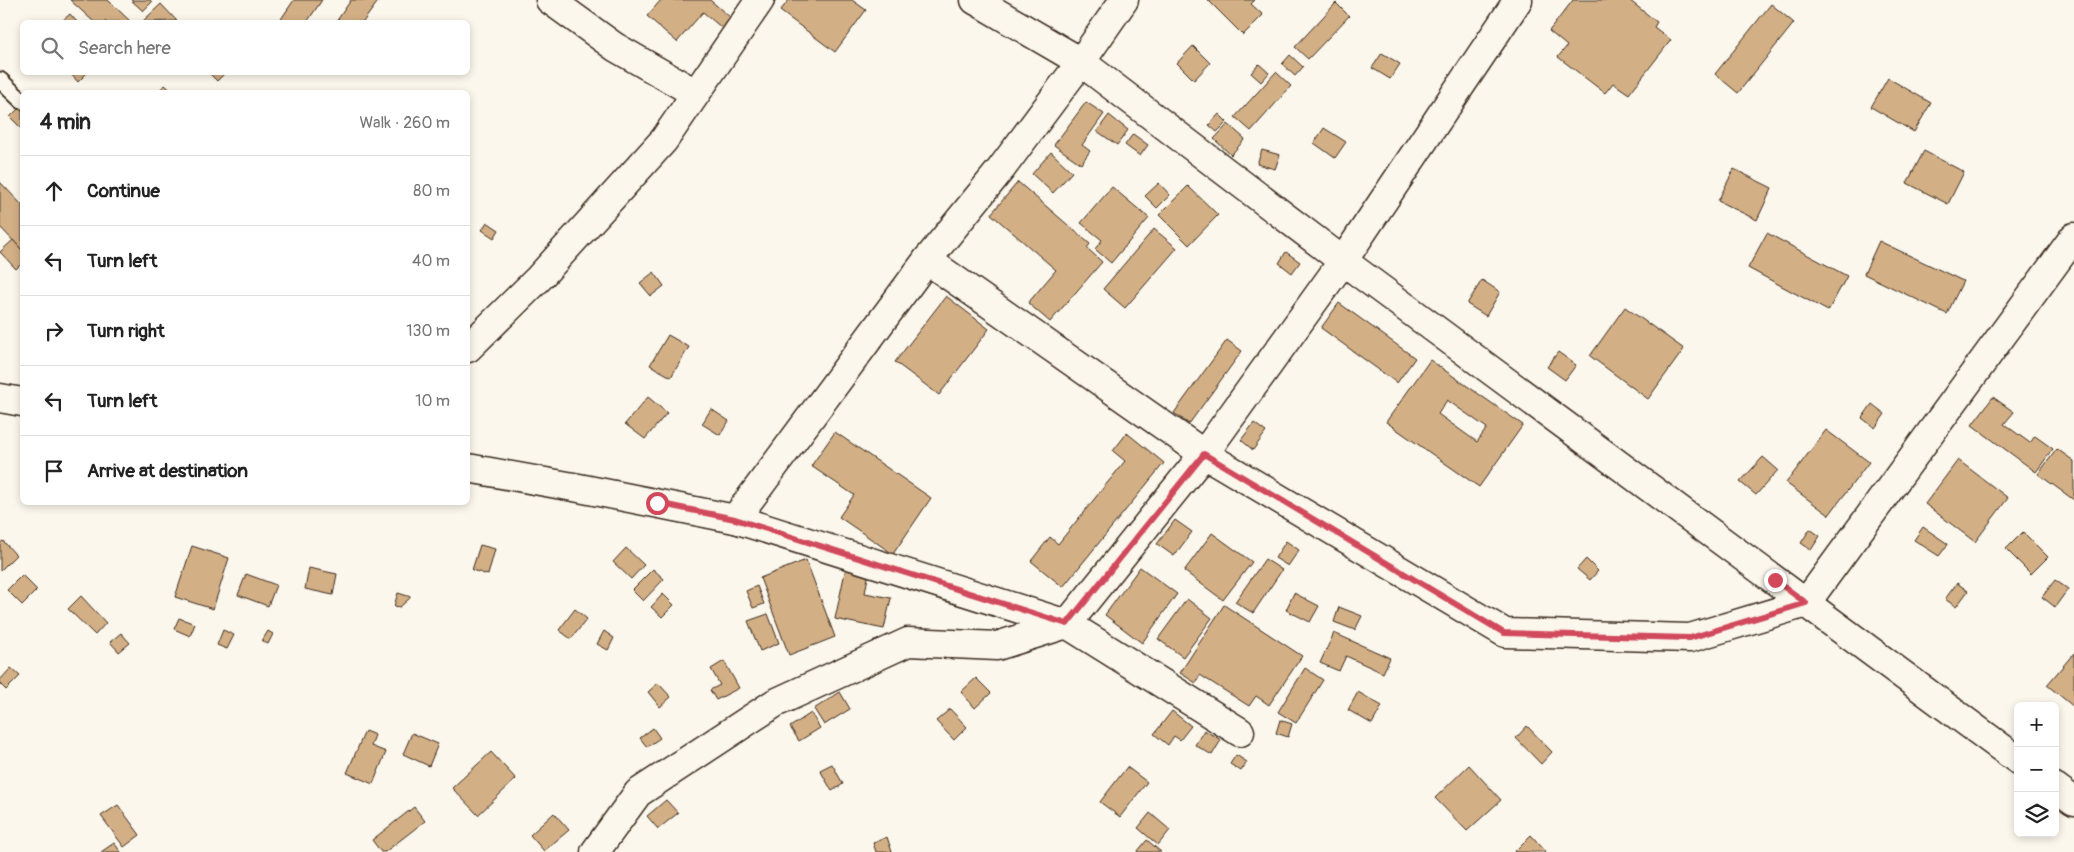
<!DOCTYPE html>
<meta charset="utf-8">
<style>
:root{--surface:#fff;--page:#f2f2f2;--text:#222;--muted:#767676;--line:#e0e0e0}
body{margin:0;font-family:Pangolin,sans-serif;background:var(--page);color:var(--text)}
.controls{position:absolute;right:15px;bottom:15px;display:grid;overflow:hidden;border-radius:8px;box-shadow:0 2px 8px #0003}
.controls button{width:45px;height:45px;display:grid;place-items:center;padding:0;border:0;border-bottom:1px solid var(--line);background:var(--surface);color:var(--text);font:25px sans-serif}
.stop{position:absolute;width:15px;height:15px;margin:-11px;border:4px solid #d1495b;border-radius:50%;background:#fff}
.stop.end{background:#d1495b;border-color:#fff;box-shadow:0 1px 5px #0008}
.list{margin:0;padding:0;list-style:none}
h2{display:flex;justify-content:space-between;align-items:center;height:65px;margin:0;padding:0 20px;font-size:21px}
h2 small{font-size:16px;font-weight:400;color:var(--muted)}
.list li{display:grid;grid-template-columns:32px 1fr auto;gap:15px;align-items:center;box-sizing:border-box;height:70px;padding:0 20px;border-top:1px solid var(--line)}
.list b{display:block;font-size:19px;white-space:nowrap}
.list em{font-size:16px;font-style:normal;color:var(--muted)}
.icon{flex:none;width:28px;height:28px;fill:none;stroke:currentColor;stroke-width:2;stroke-linecap:round;stroke-linejoin:round}
.map{position:relative;flex:none;width:2074px;height:852px;overflow:hidden}
.search{position:absolute;background:var(--surface);box-shadow:0 2px 8px #0003;left:20px;top:20px;width:450px;height:55px;display:flex;align-items:center;gap:12px;box-sizing:border-box;padding:0 18px;border-radius:8px;color:var(--muted);font-size:19px}
.panel{position:absolute;background:var(--surface);box-shadow:0 2px 8px #0003;left:20px;top:90px;width:450px;height:415px;border-radius:8px}
.map>svg:first-child{display:block}
</style>
<div class="map">
<svg width="2074" height="852" viewBox="0 0 2074 852">
<rect width="100%" height="100%" fill="#fbf7ec"/>
<filter id="ink" filterUnits="userSpaceOnUse"><feTurbulence type="fractalNoise" baseFrequency=".02" numOctaves="2"/><feDisplacementMap in="SourceGraphic" scale="10" xChannelSelector="R" yChannelSelector="G"/><feConvolveMatrix kernelMatrix="1 2 1 2 8 2 1 2 1" color-interpolation-filters="sRGB"/></filter>
<g filter="url(#ink)">
<g fill="#d3af85" stroke="#3b2a1e" fill-rule="evenodd">
<path d="M70,0h38l23,22h-37z"/>
<path d="M131,0h19l2,2 -9,9z"/>
<path d="M294,0h28l-15,22h-28z"/>
<path d="M351,0h28l-16,22h-27z"/>
<path d="M661,0h49l28,24 -9,10 -26,-22 -26,30 -30,-26z"/>
<path d="M789,0h63l14,10 -31,42 -55,-41z"/>
<path d="M1208,0h47l-4,4 12,11 -20,20z"/>
<path d="M1573,0h56l28,22 -3,5 17,13 -42,54 -16,-11 -8,10 -47,-36 9,-11 -18,-15z"/>
<path d="M1336,3l13,13 -41,43 -13,-12z"/>
<path d="M161,4l16,17 -35,1z"/>
<path d="M1771,4l23,19 -56,70 -23,-19z"/>
<path d="M70,14l7,8h-16z"/>
<path d="M1193,46l17,17 -16,17 -17,-17z"/>
<path d="M1382,53l18,11 -10,15 -18,-11z"/>
<path d="M1290,55l13,12 -8,9 -13,-12z"/>
<path d="M1259,64l10,9 -8,9 -10,-9z"/>
<path d="M69,72h19l-10,10z"/>
<path d="M208,72h18l-9,9z"/>
<path d="M1276,72l15,14 -40,45 -16,-14z"/>
<path d="M1888,78l43,25 -17,29 -43,-25z"/>
<path d="M165,85l8,7h-16z"/>
<path d="M1086,102l18,12 -22,31 8,6 -9,13 -27,-19z"/>
<path d="M20,107l2,2v20l-12,-12z"/>
<path d="M1219,114l8,8 -10,10 -8,-7z"/>
<path d="M1109,115l19,15 -11,15 -20,-14z"/>
<path d="M1228,124l17,15 -14,16 -17,-16z"/>
<path d="M1324,128l22,14 -11,16 -21,-15z"/>
<path d="M1133,134l15,11 -8,11 -15,-11z"/>
<path d="M1262,150l18,5 -5,14 -18,-5z"/>
<path d="M1924,151l40,21 -16,32 -41,-21z"/>
<path d="M1051,152l21,20 -19,21 -21,-19z"/>
<path d="M1734,169l38,19 -15,32 -39,-19z"/>
<path d="M0,182l22,23v45l-22,-23z"/>
<path d="M1018,182l72,62 -3,4 15,14 -52,60 -22,-19 28,-33 -65,-56z"/>
<path d="M1159,183l11,12 -13,13 -12,-12z"/>
<path d="M1188,186l30,29 -29,30 -30,-30z"/>
<path d="M1112,187l37,31 -38,45 -16,-14 7,-9 -21,-17z"/>
<path d="M487,222l12,8 -5,8 -12,-8z"/>
<path d="M1154,229l23,19 -52,60 -22,-19z"/>
<path d="M1767,233l80,43 -19,35 -80,-43z"/>
<path d="M13,240l9,10v13l-6,6 -16,-17z"/>
<path d="M1879,241l84,40 -16,33 -83,-40z"/>
<path d="M1286,252l14,10 -8,11 -13,-10z"/>
<path d="M654,272l10,14 -13,10 -11,-13z"/>
<path d="M1482,280l18,12 -14,24 -19,-12z"/>
<path d="M946,296l43,33 -50,66 -44,-33z"/>
<path d="M1339,303l76,55 -18,25 -76,-55z"/>
<path d="M1625,307l59,42 -36,50 -58,-43z"/>
<path d="M668,335l21,12 -18,30 -21,-12z"/>
<path d="M1227,340l15,11 -53,73 -15,-11z"/>
<path d="M1558,352l18,13 -11,15 -18,-13z"/>
<path d="M1430,360l93,65 -44,62 -93,-65zM1447,400l40,28 -10,14 -39,-28z"/>
<path d="M648,397l19,16 -22,26 -20,-15z"/>
<path d="M1993,397l21,15 -10,12 26,19 5,-7 18,13 -17,23 -64,-47z"/>
<path d="M1872,404l13,10 -10,14 -13,-10z"/>
<path d="M711,409l18,12 -9,14 -18,-11z"/>
<path d="M1254,423l12,9 -13,18 -12,-10z"/>
<path d="M1826,430l43,32 -40,53 -43,-32z"/>
<path d="M835,432l96,66 -38,56 -54,-37 15,-22 -43,-29z"/>
<path d="M1127,433l37,30 -101,124 -32,-26 19,-24 8,7 67,-83 -12,-10z"/>
<path d="M2057,449l17,12v39l-36,-26z"/>
<path d="M1763,457l15,13 -22,25 -16,-13z"/>
<path d="M1958,460l50,38 -33,44 -50,-38z"/>
<path d="M1175,520l17,12 -18,24 -17,-12z"/>
<path d="M1923,527l25,17 -9,12 -25,-16z"/>
<path d="M1810,529l10,7 -9,14 -10,-7z"/>
<path d="M2023,532l25,25 -17,17 -25,-25z"/>
<path d="M1212,533l40,29 -29,38 -39,-29z"/>
<path d="M3,541l13,14 -16,16v-28z"/>
<path d="M1286,541l13,9 -11,16 -13,-8z"/>
<path d="M480,545l15,4 -7,26 -16,-5z"/>
<path d="M192,546l37,12 -16,51 -38,-12z"/>
<path d="M626,548l18,17 -13,14 -18,-17z"/>
<path d="M1265,559l17,11 -29,43 -18,-11z"/>
<path d="M1586,559l12,12 -8,9 -13,-11z"/>
<path d="M806,560l29,77 -46,18 -29,-77z"/>
<path d="M846,567l23,5 -4,21 26,5 -7,31 -49,-10z"/>
<path d="M1140,567l37,27 -35,49 -37,-28z"/>
<path d="M309,568l28,6 -4,21 -28,-6z"/>
<path d="M653,569l11,10 -21,22 -11,-11z"/>
<path d="M246,574l30,11 -8,21 -30,-11z"/>
<path d="M22,575l15,15 -15,15 -15,-15z"/>
<path d="M2055,580l13,9 -13,18 -13,-10z"/>
<path d="M1957,583l11,8 -12,16 -11,-8z"/>
<path d="M757,586l7,18 -11,4 -7,-17z"/>
<path d="M398,593l13,4 -11,10 -6,-1z"/>
<path d="M1294,593l25,13 -9,16 -24,-12z"/>
<path d="M663,594l11,11 -12,12 -11,-10z"/>
<path d="M81,596l25,27 -11,12 -27,-26z"/>
<path d="M1187,599l25,19 -29,39 -25,-18z"/>
<path d="M1224,605l78,51 -33,49 -13,-9 -7,10 -49,-31 -4,8 -16,-10z"/>
<path d="M1339,607l23,9 -7,14 -21,-8z"/>
<path d="M575,609l12,10 -16,20 -12,-9z"/>
<path d="M768,614l11,29 -19,8 -12,-30z"/>
<path d="M179,618l16,6 -5,12 -16,-7z"/>
<path d="M223,630l11,5 -7,14 -10,-4z"/>
<path d="M268,631l5,3 -5,10 -6,-3z"/>
<path d="M604,631l10,7 -6,12 -11,-6z"/>
<path d="M121,633l9,10 -11,9 -9,-10z"/>
<path d="M1334,633l56,25 -7,15 -37,-17 -7,15 -19,-8z"/>
<path d="M2074,653v54l-27,-22z"/>
<path d="M724,661l15,27 -23,12 -6,-10 10,-5 -9,-16z"/>
<path d="M11,668l9,8 -14,14 -6,-6v-4z"/>
<path d="M1305,668l18,12 -27,43 -18,-11z"/>
<path d="M976,678l15,15 -16,15 -14,-16z"/>
<path d="M658,683l13,14 -11,10 -12,-15z"/>
<path d="M840,692l10,17 -26,16 -10,-16z"/>
<path d="M1358,692l24,14 -10,18 -24,-14z"/>
<path d="M950,709l17,18 -13,13 -18,-19z"/>
<path d="M1172,711l19,15 -11,14 -6,-4 -6,9 -14,-11z"/>
<path d="M811,713l9,15 -21,13 -9,-14z"/>
<path d="M1280,720l12,4 -4,13 -12,-4z"/>
<path d="M1527,726l25,26 -11,12 -25,-26z"/>
<path d="M653,728l7,10 -13,9 -7,-9z"/>
<path d="M1204,730l17,10 -9,15 -17,-10z"/>
<path d="M365,731l10,4 -4,11 15,6 -13,32 -26,-11z"/>
<path d="M412,733l26,11 -9,22 -26,-12z"/>
<path d="M491,752l25,27 -38,36 -26,-27z"/>
<path d="M1236,755l11,7 -6,9 -11,-7z"/>
<path d="M832,764l11,20 -11,7 -12,-21z"/>
<path d="M1469,765l32,35 -34,31 -32,-33z"/>
<path d="M1127,767l20,15 -27,35 -20,-15z"/>
<path d="M666,800l12,13 -20,16 -11,-13z"/>
<path d="M118,805l22,30 -16,12 -23,-31z"/>
<path d="M414,807l11,14 -40,31h-4l-9,-12z"/>
<path d="M554,813l15,17 -25,21 -14,-16z"/>
<path d="M1150,813l20,17 -12,15 -20,-17z"/>
<path d="M1531,835l15,17h-32z"/>
<path d="M887,837l5,15h-16l-3,-9z"/>
<path d="M1147,840l14,12h-24z"/>
<path d="M114,843l7,9h-20z"/>
</g>
<g fill="none" stroke-linecap="round" stroke-linejoin="round">
<defs>
<path id="lane" d="M0,80l22,21"/>
<g id="street">
<path d="M550,0l65,47 80,46"/>
<path d="M975,0l106,62 262,199 675,499"/>
<path d="M927,260l277,194 301,179 185,5 116,-35 268,-366"/>
<path d="M468,348l71,-70 125,-138 96,-140"/>
<path d="M0,398l22,4"/>
<path d="M468,468l111,20 156,31 332,105 173,108"/>
<path d="M735,519l192,-259 74,-91 80,-107 43,-62"/>
<path d="M2055,787l19,14"/>
<path d="M595,852l43,-59 137,-90 133,-61 89,4 70,-22 137,-170 139,-193 175,-261"/>
</g>
</defs>
<use href="#lane" stroke="#3b2a1e" stroke-width="19"/>
<use href="#street" stroke="#3b2a1e" stroke-width="31"/>
<use href="#lane" stroke="#fbf7ec" stroke-width="15"/>
<use href="#street" stroke="#fbf7ec" stroke-width="28"/>
</g>
</g>
<g fill="none" stroke-linecap="round" stroke-linejoin="round" filter="url(#ink)">
<path stroke="#d1495b" stroke-width="6" d="M657,503l78,16 332,105 137,-170 300,179 186,5 116,-35 -31,-23"/>
</g>
</svg>
<div class="controls">
<button>+</button>
<button>−</button>
<button><svg class="icon" aria-label="layers" viewBox="0 0 24 24"><path d="M12 4l9 5-9 5-9-5zM3 14l9 5 9-5"/></svg></button>
</div>
<div class="stop" style="left:657px;top:503px"></div>
<div class="stop end" style="left:1775px;top:580px"></div>
<div class="search"><svg class="icon" aria-label="search" viewBox="0 0 24 24"><circle cx="10" cy="10" r="6"/><path d="M15 15l6 6"/></svg>Search here</div>
<section class="panel">
<h2>4 min<small>Walk · 260 m</small></h2>
<ul class="list">
<li><svg class="icon" aria-label="ahead" viewBox="0 0 24 24"><path d="M12 20V5M6 11l6-6 6 6"/></svg><div><b>Continue</b></div><em>80 m</em></li>
<li><svg class="icon" aria-label="left" viewBox="0 0 24 24"><path d="M17 20v-9H6M10 6l-5 5 5 5"/></svg><div><b>Turn left</b></div><em>40 m</em></li>
<li><svg class="icon" aria-label="right" viewBox="0 0 24 24"><path d="M7 20v-9h11M14 6l5 5-5 5"/></svg><div><b>Turn right</b></div><em>130 m</em></li>
<li><svg class="icon" aria-label="left" viewBox="0 0 24 24"><path d="M17 20v-9H6M10 6l-5 5 5 5"/></svg><div><b>Turn left</b></div><em>10 m</em></li>
<li><svg class="icon" aria-label="arrive" viewBox="0 0 24 24"><path d="M6 21V4h12l-3 4 3 4H6"/></svg><div><b>Arrive at destination</b></div></li>
</ul>
</section>
</div>
